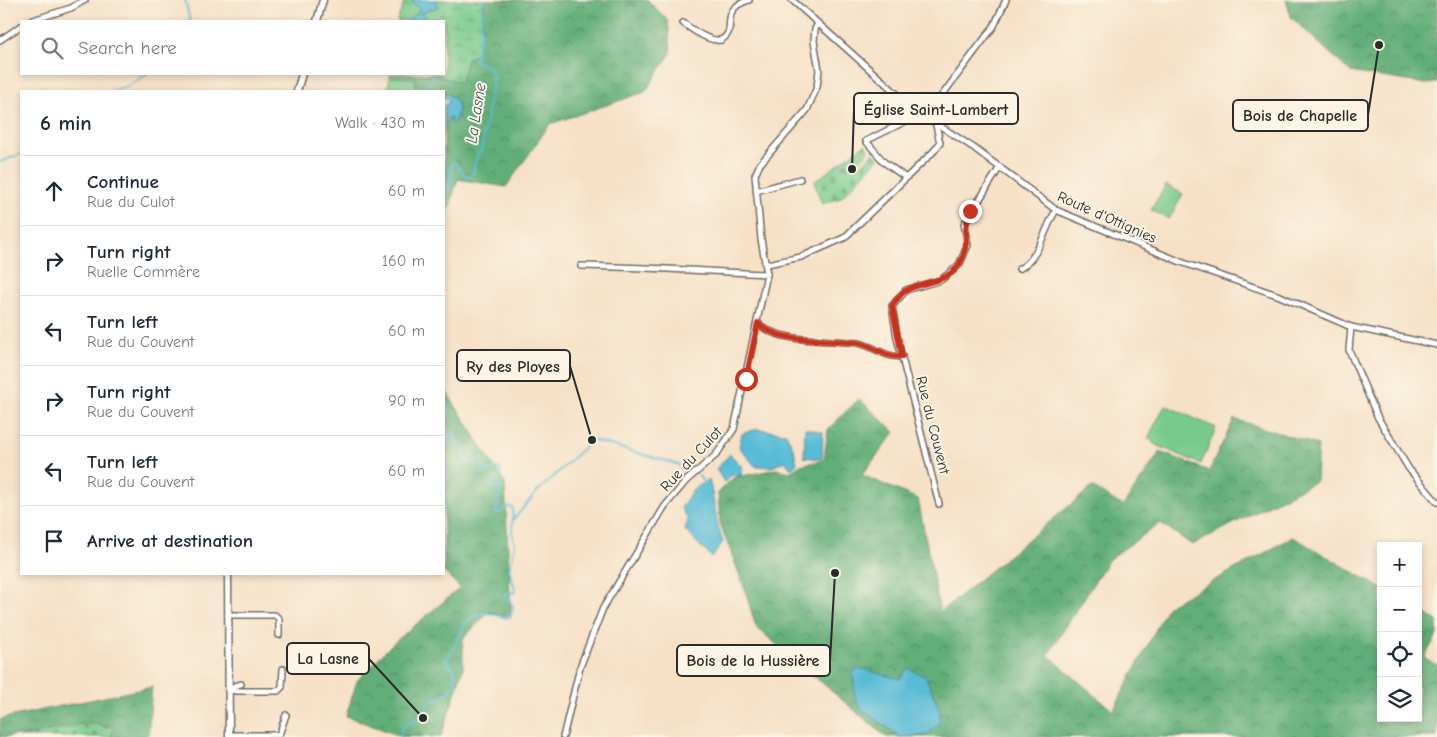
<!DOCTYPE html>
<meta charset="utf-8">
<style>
:root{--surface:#fff;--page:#f6f6f7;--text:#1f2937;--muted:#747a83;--line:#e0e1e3}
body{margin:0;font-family:"Comic Neue",sans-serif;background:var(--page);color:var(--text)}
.controls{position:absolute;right:15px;bottom:15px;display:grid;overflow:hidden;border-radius:0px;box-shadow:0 2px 8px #0003}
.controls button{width:45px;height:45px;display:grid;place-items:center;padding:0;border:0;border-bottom:1px solid var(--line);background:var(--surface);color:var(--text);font:25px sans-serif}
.stop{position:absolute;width:15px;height:15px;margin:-11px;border:4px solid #c8321e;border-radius:50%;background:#fff}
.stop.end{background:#c8321e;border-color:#fff;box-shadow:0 1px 5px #0008}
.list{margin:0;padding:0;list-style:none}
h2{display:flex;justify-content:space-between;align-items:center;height:65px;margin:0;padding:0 20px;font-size:21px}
h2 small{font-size:16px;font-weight:400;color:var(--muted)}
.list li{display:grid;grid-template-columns:32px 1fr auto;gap:15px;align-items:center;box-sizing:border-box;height:70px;padding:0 20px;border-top:1px solid var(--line)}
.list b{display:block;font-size:19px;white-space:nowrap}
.list p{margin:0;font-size:16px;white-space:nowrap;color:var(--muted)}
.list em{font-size:16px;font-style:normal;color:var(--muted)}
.icon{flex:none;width:28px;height:28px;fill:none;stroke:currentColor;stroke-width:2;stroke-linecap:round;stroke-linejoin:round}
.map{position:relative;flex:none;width:1437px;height:737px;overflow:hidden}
.search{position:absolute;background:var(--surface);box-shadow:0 2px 8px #0003;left:20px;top:20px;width:425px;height:55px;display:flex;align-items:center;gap:12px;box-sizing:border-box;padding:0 18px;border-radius:0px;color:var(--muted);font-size:19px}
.panel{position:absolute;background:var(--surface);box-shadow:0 2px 8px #0003;left:20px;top:90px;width:425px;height:485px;border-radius:0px}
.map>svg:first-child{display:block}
</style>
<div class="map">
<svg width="1437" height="737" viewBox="0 0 1437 737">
<defs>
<pattern id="forest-crowns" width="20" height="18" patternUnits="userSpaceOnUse" patternTransform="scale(1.25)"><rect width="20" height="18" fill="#62ae78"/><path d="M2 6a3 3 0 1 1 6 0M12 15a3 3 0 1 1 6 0" fill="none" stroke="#518e63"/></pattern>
<pattern id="wetland-marsh" width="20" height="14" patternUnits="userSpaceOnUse" patternTransform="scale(1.25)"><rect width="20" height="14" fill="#78ca8c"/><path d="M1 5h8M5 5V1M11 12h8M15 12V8" fill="none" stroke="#63a473"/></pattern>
<pattern id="cemetery-stones" width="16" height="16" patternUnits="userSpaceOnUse" patternTransform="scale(1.25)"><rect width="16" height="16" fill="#78ca8c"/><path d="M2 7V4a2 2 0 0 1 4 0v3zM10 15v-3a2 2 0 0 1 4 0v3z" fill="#63a473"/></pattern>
</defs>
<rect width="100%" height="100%" fill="#fcf5e5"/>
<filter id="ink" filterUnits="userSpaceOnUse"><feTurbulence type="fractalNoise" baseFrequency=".02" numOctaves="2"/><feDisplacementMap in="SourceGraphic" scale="10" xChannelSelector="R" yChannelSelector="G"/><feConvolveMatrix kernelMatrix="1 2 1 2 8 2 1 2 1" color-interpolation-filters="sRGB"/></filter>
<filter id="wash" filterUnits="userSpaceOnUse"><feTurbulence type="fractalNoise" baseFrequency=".0096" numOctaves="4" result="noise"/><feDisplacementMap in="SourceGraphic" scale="20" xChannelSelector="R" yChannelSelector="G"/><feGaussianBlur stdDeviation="1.12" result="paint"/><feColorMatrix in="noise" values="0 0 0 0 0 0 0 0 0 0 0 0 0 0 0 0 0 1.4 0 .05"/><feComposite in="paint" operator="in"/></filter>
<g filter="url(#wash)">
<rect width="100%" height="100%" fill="#f6e1c7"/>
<g fill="#78ca8c" stroke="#527a5c">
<path d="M390,77l26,1v13h-29z"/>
<path d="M1166,185l17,9 -14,25 -18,-9z"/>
<path d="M1165,405l51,23 -15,36 -47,-20 -6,-6z"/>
</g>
<g fill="url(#forest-crowns)" stroke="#466c52">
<path d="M482,0h166l20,21 3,32 -26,39 -95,32 -44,63 -48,-8 -14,45v-97l5,-10 2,1 -1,5 4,-1 4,-12 -1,-9 -13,-10h-28l-1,-13 -25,-1v-3h40l31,8 6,-24 7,-2c10,-15 8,-38 8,-56z"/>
<path d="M1286,0h151v83l-11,1 -76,-12 -59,-55z"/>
<path d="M444,388l61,95 6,134 -23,-5 -25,27v30l-22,68 -41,-1 -54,-20 11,-35 34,-36 69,-57 -16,-16z"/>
<path d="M859,399l36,33 -33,43 56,24 22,113 152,-125 31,19 37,-54 49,19 25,-52 84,26 -2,36 -124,64 -31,-22 -52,36 -61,96 65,56 55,-105 125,-69 88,51v130h37v-108l19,11v14l-13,23 13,7v72h-551l-130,-110 -12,-40 -24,-64 -2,-30 15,-15 43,-9 14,3 11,-7 23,-5 4,-31z"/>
<path d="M152,687l-4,50h-37l2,-10 -113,10v-17l4,-2z"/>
</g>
<g fill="url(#wetland-marsh)" stroke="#527a5c">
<path d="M405,0h8v3l7,4 -1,5 -12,9h-10z"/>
<path d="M437,0h45c0,18 2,41 -8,56l-7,2 -6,24 -31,-8h14v-53h-14l-9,-8 17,-6z"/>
</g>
<g fill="url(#cemetery-stones)" stroke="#527a5c">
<path d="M865,144l5,6 -11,11 3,3 11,-11 6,5 -38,40 -19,6 -8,-22z"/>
<path d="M88,723l26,4 -3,10h-92z"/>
</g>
<g fill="#58bcd6" stroke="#427480">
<path d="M413,0h24l1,7 -17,6 9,8h-23l12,-9v-5l-6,-4z"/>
<path d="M444,92c15,7 17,16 10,30l-4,1 1,-5 -2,-1 -5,10v-22l5,-3 -5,-5z"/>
<path d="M805,428l18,4 -1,27 -18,-2z"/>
<path d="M757,429l29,4 8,17 3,14 -6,5 -6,-8 -13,6 -17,-1 -16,-19 3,-13z"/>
<path d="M730,454l13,14 -2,8 -9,-1 -8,7 -8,-13z"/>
<path d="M709,480c6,21 6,42 14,62l-11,16 -27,-28 3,-10 -7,-12 12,-19z"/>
<path d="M908,668l18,9 13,32 1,13 -13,13 -26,2 -40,-28 -6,-12 -2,-27 10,-1 37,10z"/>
</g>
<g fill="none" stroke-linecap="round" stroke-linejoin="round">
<g stroke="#58bcd6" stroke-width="2">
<path d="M185,0l5,21"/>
<path d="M112,91l16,-5 19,-12"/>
<path d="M426,91l8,-17"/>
<path d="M0,162l21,-8"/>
<path d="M444,201l5,-11 3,-26 3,-2 9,13 7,1 3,-5 2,-13 6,-10 11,-71c-1,-14 -10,-10 -19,-16l7,-27 1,-34"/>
<path d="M699,476l5,7"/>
<path d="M513,520l22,-26 57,-54 102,29"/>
<path d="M401,737l1,-11 21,-8 5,-16c14,-1 33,-15 26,-32 -2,-5 -7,-7 -9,-12 15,-8 11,-39 38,-45 7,-1 17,4 24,5l5,-6 1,-6 -8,-11 2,-3 7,1 1,-4 -6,-20 6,-23 -3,-14 1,-24 -6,-1 -8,6h-3l5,-25h-8l-3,-4 11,-11 -1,-4 -3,-1 -15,5 1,-17 -14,8 -5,-6 2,-8 -10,-8 -3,-11 -6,6 -3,-2"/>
</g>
</g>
</g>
<g filter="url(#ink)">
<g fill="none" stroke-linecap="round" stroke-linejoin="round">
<defs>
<g id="minor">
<path d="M792,0l122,109 60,39 82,62 125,52 99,34 71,31 86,18"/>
<path d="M30,21l41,-13 14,-8"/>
<path d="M683,23c10,7 26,19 38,17 19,-11 -5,-29 28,-40"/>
<path d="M0,40l21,-14"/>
<path d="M925,118l69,-92 12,-26"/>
<path d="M906,178l-22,-16 -18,-21 40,-20 8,-12"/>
<path d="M756,191l44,-12"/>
<path d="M767,264l34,-7 43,-19 90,-87 6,-8 -4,-18"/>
<path d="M581,266c62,1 124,5 186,8"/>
<path d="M1019,269c20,-10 26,-41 37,-59"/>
<path d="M758,323c20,21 73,16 100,20 15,2 28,16 44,13"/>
<path d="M1351,327l-2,23 29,68 31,51 28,33"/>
<path d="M939,504l-42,-166 -5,-32 14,-16 35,-10 18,-15 9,-20 -4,-21 36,-57"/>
<path d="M228,615h47l4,4v16"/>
<path d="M229,688l12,-4"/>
<path d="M228,689l8,2h42l4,-4 1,-18"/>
<path d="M229,735h50l7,-20"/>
<path d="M563,737l17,-70 23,-59 62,-102 22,-26 29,-25 18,-26 33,-155 -6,-35 -6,-64 5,-11 47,-54 10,-23 2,-17 -5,-29 1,-12 3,-5"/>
</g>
<g id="tertiary">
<path d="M317,21l6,-21"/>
<path d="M297,91l5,-17"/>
<path d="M228,574l1,163"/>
</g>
</defs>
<use href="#minor" stroke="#726b62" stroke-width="8"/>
<use href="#tertiary" stroke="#726b62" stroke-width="9"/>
<use href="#minor" stroke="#fff" stroke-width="5"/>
<use href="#tertiary" stroke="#fff" stroke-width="6"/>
</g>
</g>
<g fill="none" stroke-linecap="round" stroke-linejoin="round" filter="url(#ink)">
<path stroke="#c8321e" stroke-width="6" d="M746,379l12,-56c19,21 73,16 100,20 15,2 28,16 44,13l-10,-50c4,-5 7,-11 13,-15 18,-11 43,-7 55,-28 12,-20 1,-32 10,-52"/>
</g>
<g text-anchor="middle" stroke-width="4" stroke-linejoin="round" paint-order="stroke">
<g font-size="15" fill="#2b2b2b" stroke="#fcf5e5">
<text transform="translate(1107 217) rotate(24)" y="5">Route d'Ottignies</text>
<text transform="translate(933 425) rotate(76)" y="5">Rue du Couvent</text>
<text transform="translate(691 459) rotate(-47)" y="5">Rue du Culot</text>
</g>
<g font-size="16" font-style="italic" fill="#38565e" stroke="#fcf5e5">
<text transform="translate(475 113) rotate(-81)" y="6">La Lasne</text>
</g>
</g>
<path fill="none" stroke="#2b2b2b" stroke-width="2" d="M852 169L854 109M1379 45L1368 115M592 440L570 366M423 718L369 659M835 573L830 660"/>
<g fill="#2b2b2b" stroke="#fcf5e5" stroke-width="2">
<circle cx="852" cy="169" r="5"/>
<circle cx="1379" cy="45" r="5"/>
<circle cx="592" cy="440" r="5"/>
<circle cx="423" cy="718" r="5"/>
<circle cx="835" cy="573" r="5"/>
</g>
<g fill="#fcf5e5" stroke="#2b2b2b" stroke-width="2">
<rect x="854" y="93" width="164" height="31" rx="5"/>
<rect x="1233" y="100" width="135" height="31" rx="5"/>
<rect x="457" y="350" width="113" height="31" rx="5"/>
<rect x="287" y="643" width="82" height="31" rx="5"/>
<rect x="677" y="645" width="153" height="31" rx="5"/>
</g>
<g font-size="16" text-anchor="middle" font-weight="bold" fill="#2b2b2b">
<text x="936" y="115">Église Saint-Lambert</text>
<text x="1300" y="121">Bois de Chapelle</text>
<text x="513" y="372">Ry des Ployes</text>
<text x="328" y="664">La Lasne</text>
<text x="753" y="666">Bois de la Hussière</text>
</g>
</svg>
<div class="controls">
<button>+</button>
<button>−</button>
<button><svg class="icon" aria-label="locate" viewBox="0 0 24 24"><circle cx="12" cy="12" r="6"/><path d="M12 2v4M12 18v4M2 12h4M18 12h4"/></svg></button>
<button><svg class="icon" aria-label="layers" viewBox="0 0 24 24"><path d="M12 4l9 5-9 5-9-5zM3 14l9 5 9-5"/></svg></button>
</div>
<div class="stop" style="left:746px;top:379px"></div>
<div class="stop end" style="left:970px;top:211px"></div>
<div class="search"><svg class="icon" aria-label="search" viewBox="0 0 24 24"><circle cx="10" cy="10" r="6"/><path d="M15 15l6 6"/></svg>Search here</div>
<section class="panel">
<h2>6 min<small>Walk · 430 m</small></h2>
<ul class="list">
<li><svg class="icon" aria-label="ahead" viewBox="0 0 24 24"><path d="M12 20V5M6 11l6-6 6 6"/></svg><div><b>Continue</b><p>Rue du Culot</p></div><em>60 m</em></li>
<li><svg class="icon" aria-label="right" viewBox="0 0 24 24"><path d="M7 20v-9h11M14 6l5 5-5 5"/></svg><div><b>Turn right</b><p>Ruelle Commère</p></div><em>160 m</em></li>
<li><svg class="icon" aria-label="left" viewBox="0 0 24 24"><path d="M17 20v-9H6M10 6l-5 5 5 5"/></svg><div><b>Turn left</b><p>Rue du Couvent</p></div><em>60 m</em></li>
<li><svg class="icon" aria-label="right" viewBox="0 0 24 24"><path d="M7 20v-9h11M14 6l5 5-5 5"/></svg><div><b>Turn right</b><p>Rue du Couvent</p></div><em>90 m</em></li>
<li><svg class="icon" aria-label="left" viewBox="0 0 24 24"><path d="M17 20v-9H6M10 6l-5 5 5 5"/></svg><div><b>Turn left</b><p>Rue du Couvent</p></div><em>60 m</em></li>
<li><svg class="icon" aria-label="arrive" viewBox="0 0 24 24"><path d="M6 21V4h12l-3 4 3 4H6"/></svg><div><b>Arrive at destination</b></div></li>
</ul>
</section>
</div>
